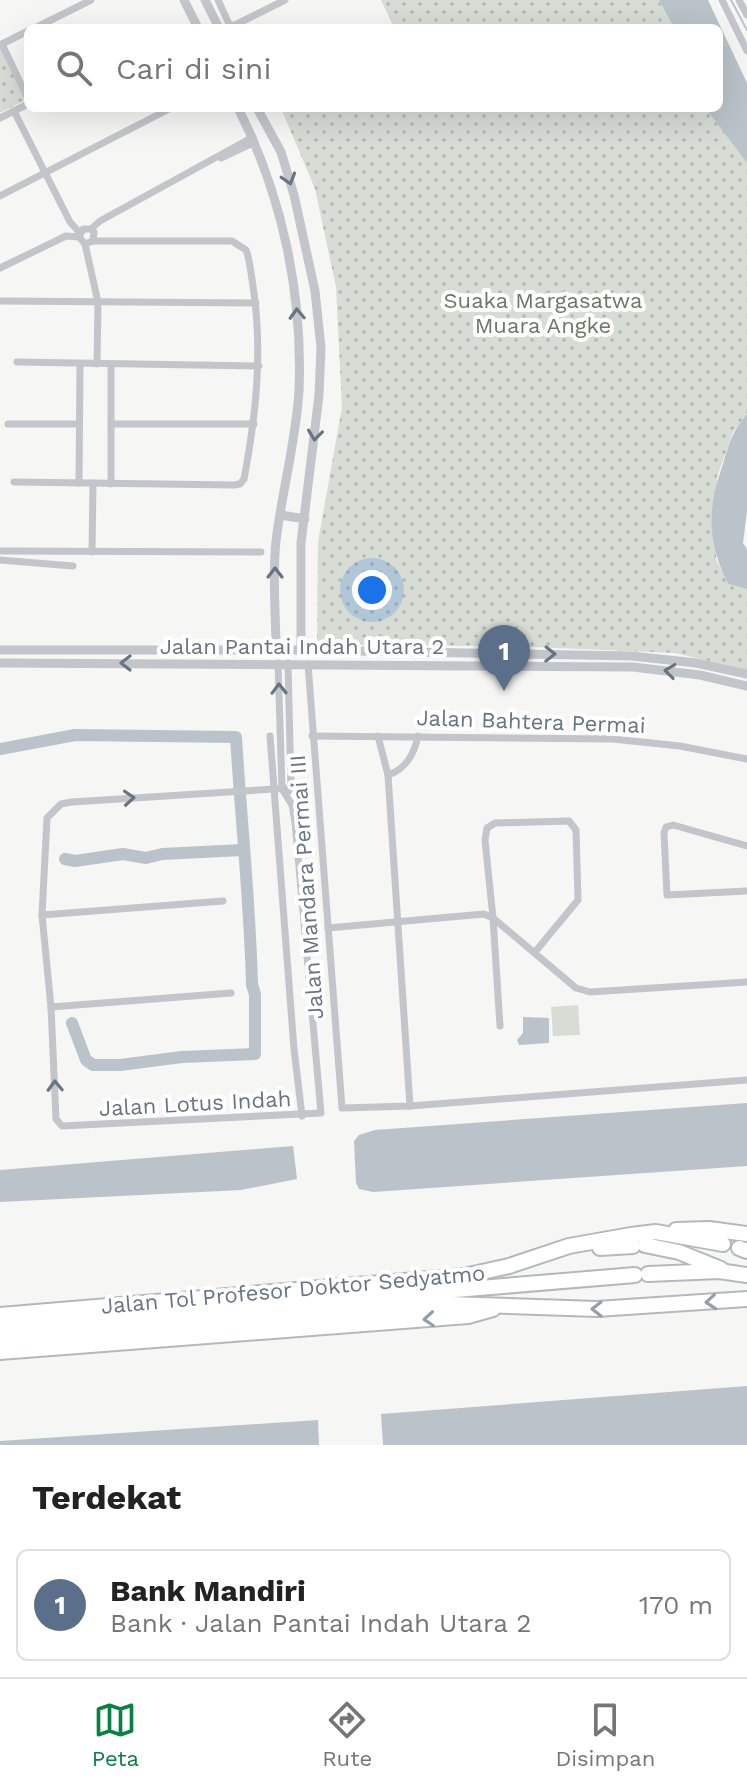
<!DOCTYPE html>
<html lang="id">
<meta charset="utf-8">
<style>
:root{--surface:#fff;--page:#f6f6f6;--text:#222;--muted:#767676;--line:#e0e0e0;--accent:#0b8043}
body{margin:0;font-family:"Work Sans",sans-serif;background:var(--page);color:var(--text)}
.you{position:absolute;left:372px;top:590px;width:28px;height:28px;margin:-20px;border:6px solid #fff;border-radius:50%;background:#1a73e8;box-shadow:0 0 0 12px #1a73e833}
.badge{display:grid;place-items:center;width:52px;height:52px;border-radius:50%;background:var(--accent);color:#fff;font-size:26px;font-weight:700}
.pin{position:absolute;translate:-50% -66px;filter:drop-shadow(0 2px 4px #0008)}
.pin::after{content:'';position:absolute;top:42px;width:28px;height:24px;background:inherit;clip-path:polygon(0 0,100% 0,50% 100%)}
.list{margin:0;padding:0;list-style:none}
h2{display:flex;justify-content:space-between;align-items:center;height:104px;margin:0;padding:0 32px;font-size:34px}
h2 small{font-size:26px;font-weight:400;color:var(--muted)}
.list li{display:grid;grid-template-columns:52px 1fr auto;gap:24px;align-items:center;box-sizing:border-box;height:112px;margin:0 16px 16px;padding:0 16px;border:2px solid var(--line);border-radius:12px}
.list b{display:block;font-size:30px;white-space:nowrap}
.list p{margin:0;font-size:26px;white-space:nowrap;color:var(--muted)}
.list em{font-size:26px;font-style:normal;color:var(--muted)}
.icon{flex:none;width:44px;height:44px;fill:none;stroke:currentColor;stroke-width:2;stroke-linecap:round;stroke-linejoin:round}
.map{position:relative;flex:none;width:747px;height:1445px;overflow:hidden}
.search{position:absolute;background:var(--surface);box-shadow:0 8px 32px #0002;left:24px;right:24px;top:24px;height:88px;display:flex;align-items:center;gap:20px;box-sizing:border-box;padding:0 28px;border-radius:12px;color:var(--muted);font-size:30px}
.sheet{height:232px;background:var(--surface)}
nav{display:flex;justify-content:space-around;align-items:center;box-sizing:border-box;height:112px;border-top:2px solid var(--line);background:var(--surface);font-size:22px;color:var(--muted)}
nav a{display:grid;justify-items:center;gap:4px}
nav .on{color:var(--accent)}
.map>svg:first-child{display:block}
</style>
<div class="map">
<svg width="747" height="1445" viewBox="0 0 747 1445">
<defs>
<pattern id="park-dots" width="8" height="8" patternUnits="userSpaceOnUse" patternTransform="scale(2)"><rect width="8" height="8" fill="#d7ddd5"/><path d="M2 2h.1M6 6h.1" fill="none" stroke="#b2b8b2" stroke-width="1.8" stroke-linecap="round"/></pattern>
</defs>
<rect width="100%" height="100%" fill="#f6f6f4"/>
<path fill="#d7ddd5" d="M578,1005l2,30 -27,1 -2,-29z"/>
<g fill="url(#park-dots)">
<path d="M381,0h278l15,28h-280z"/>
<path d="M2,48l26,51 -28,14v-64z"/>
<path d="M281,108h424l42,55v251l-14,18 -16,45 -1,82 12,25 19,5v81l-72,-17 -167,-7 -191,-1 1,-103 24,-135 -6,-120 -21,-98z"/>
</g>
<g fill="#bac3c9">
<path d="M659,0h49l39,83v80l-42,-55h14v-80h-45z"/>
<path d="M747,414v97l-4,32 4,6v40l-19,-5c-21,-43 -21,-75 -5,-120 7,-23 8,-30 24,-50z"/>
<path d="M523,1017l26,1v25l-30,2 -2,-5 6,-7z"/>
<path d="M747,1103v63l-374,26 -14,-3 -3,-6 -2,-42 5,-6 16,-5z"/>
<path d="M293,1146l4,33 -56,11 -241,12v-32z"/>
<path d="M747,1386v59h-364l-2,-31z"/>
<path d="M318,1420l1,25h-319v-4z"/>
</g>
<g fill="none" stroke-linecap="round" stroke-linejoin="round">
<path stroke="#bac3c9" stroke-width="2" d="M731,0l16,30"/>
<g stroke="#bac3c9" stroke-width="12">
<path d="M0,749l75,-14 161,2c5,83 14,165 16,248l3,9v60l-73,3 -62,8h-27l-7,-5 -14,-37"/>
<path d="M65,859l10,2 48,-7 23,4 16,-4 80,-4"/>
</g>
<defs>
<g id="motorway">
<path d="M676,1230l33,-1 38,5"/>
<path d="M645,1245l34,7 42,17"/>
<path d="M600,1248l33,-2"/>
<path d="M739,1248l8,3"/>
<path d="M648,1274l71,-3 28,4"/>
<path d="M0,1315l464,-39 45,-10 60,-20 62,-11 25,-3 67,12"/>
<path d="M0,1328l635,-53"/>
<path d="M0,1339l448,-35 149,5 150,-10"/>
<path d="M0,1352l468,-36 25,-7"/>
</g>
</defs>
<use href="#motorway" stroke="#b5b8bb" stroke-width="18"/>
<g stroke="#c2c5c9" stroke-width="7">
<path d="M218,0l11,24 4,2 52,-26"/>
<path d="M722,0l25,51"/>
<path d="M739,0l8,15"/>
<path d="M35,28l56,-28"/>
<path d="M2,44l26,55"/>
<path d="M0,45l28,-14"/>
<path d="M14,111l56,111 10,11"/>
<path d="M0,118l28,-14"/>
<path d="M221,158l34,-16"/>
<path d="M0,196l171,-88"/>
<path d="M91,229l3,3 -1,9 -8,3 -6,-7 4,-8h8l9,-8 153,-84"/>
<path d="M85,244l13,58 -1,62"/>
<path d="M0,268l66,-32 13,1"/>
<path d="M0,301l256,2"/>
<path d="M17,362l242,4"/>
<path d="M111,364v120"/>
<path d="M8,424h71"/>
<path d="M112,424h142"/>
<path d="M14,482l220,3 6,-1 4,-5c12,-64 19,-127 9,-193 -2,-12 -3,-25 -7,-36l-14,-9h-139"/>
<path d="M79,483l1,-119"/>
<path d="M2,551l259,1"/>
<path d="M92,552l1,-69"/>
<path d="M0,560l73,6"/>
<path d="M278,663l4,126 10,16 3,17 26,291 -259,13 -6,-7 -5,-112 -9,-92 5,-97 14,-14 11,-2 202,-13 17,-1"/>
<path d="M288,663l3,125 -3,4"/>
<path d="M308,664l34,444 68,-2 337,-26"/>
<path d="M270,736l24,313 8,67"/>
<path d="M312,736l300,3 68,7 67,13"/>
<path d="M378,736l10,39 22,331"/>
<path d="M388,775c18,-6 26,-20 30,-39"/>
<path d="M747,846l-74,-21 -7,2 -2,6 3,62 80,-4"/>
<path d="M42,915l181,-14"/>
<path d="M328,928l156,-14 9,4 83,70 14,4 157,-10"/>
<path d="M51,1007l180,-14"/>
<path d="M500,1026l-7,-108 -8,-78 2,-12 8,-5 74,-2 7,9 2,70 -43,52"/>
</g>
<g stroke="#c2c5c9" stroke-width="9">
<path d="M184,0l14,28"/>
<path d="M205,0l14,28"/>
<path d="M238,108c44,87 65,185 61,283 -3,50 -17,100 -23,150 -4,36 0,74 0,110"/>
<path d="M257,108l24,44 13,43 21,96 6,57 -2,47 -18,148v107"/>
<path d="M281,515l24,4"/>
<path d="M0,650h301l331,6 64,7 51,11"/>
<path d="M0,663l633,4 67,8 47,11"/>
</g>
<use href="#motorway" stroke="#fff" stroke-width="14"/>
</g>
<defs><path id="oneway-chevron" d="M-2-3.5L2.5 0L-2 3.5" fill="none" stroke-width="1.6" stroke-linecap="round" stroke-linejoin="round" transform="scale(2)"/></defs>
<g stroke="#687482">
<use href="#oneway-chevron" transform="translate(289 179) rotate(73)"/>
<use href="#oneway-chevron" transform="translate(297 314) rotate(-92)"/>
<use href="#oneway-chevron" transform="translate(315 435) rotate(97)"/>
<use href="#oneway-chevron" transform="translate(275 573) rotate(-90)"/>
<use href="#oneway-chevron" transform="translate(550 654) rotate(1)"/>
<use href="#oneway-chevron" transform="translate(126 663) rotate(-180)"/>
<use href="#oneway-chevron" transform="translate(670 671) rotate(-173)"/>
<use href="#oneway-chevron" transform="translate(279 689) rotate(-91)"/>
<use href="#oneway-chevron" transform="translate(129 798) rotate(-4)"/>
<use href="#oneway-chevron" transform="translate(55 1086) rotate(-92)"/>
</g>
<g stroke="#959ea8">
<use href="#oneway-chevron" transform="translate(711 1302) rotate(175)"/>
<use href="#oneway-chevron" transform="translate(597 1309) rotate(-180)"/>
<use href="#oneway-chevron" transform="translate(429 1319) rotate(176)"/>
</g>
<g text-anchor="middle" stroke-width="8" stroke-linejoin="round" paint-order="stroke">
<g font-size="22" fill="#687a66" stroke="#fff">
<text x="543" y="308">Suaka Margasatwa<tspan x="543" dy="25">Muara Angke</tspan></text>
</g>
<g font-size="22" fill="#687482" stroke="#fff">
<text x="302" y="654">Jalan Pantai Indah Utara 2</text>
<text transform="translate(531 721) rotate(2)" y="8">Jalan Bahtera Permai</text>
<text transform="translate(306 887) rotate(-94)" y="8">Jalan Mandara Permai III</text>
<text transform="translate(195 1103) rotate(-3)" y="8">Jalan Lotus Indah</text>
<text transform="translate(293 1289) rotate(-5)" y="8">Jalan Tol Profesor Doktor Sedyatmo</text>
</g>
</g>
</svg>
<div class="you"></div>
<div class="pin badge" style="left:504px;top:691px;background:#5c6f8a">1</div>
<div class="search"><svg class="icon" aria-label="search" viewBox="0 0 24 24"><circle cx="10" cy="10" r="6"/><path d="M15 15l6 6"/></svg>Cari di sini</div>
</div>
<section class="sheet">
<h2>Terdekat<small></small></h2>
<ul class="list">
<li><span class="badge" style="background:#5c6f8a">1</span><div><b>Bank Mandiri</b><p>Bank · Jalan Pantai Indah Utara 2</p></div><em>170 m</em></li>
</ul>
</section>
<nav>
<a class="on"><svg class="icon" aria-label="map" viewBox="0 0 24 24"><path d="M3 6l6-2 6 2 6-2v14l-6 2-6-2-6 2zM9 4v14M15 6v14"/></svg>Peta</a>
<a><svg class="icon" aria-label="directions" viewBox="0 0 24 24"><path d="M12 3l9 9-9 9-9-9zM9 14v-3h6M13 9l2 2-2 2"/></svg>Rute</a>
<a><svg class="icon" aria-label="saved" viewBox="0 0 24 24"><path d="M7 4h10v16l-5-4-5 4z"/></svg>Disimpan</a>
</nav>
